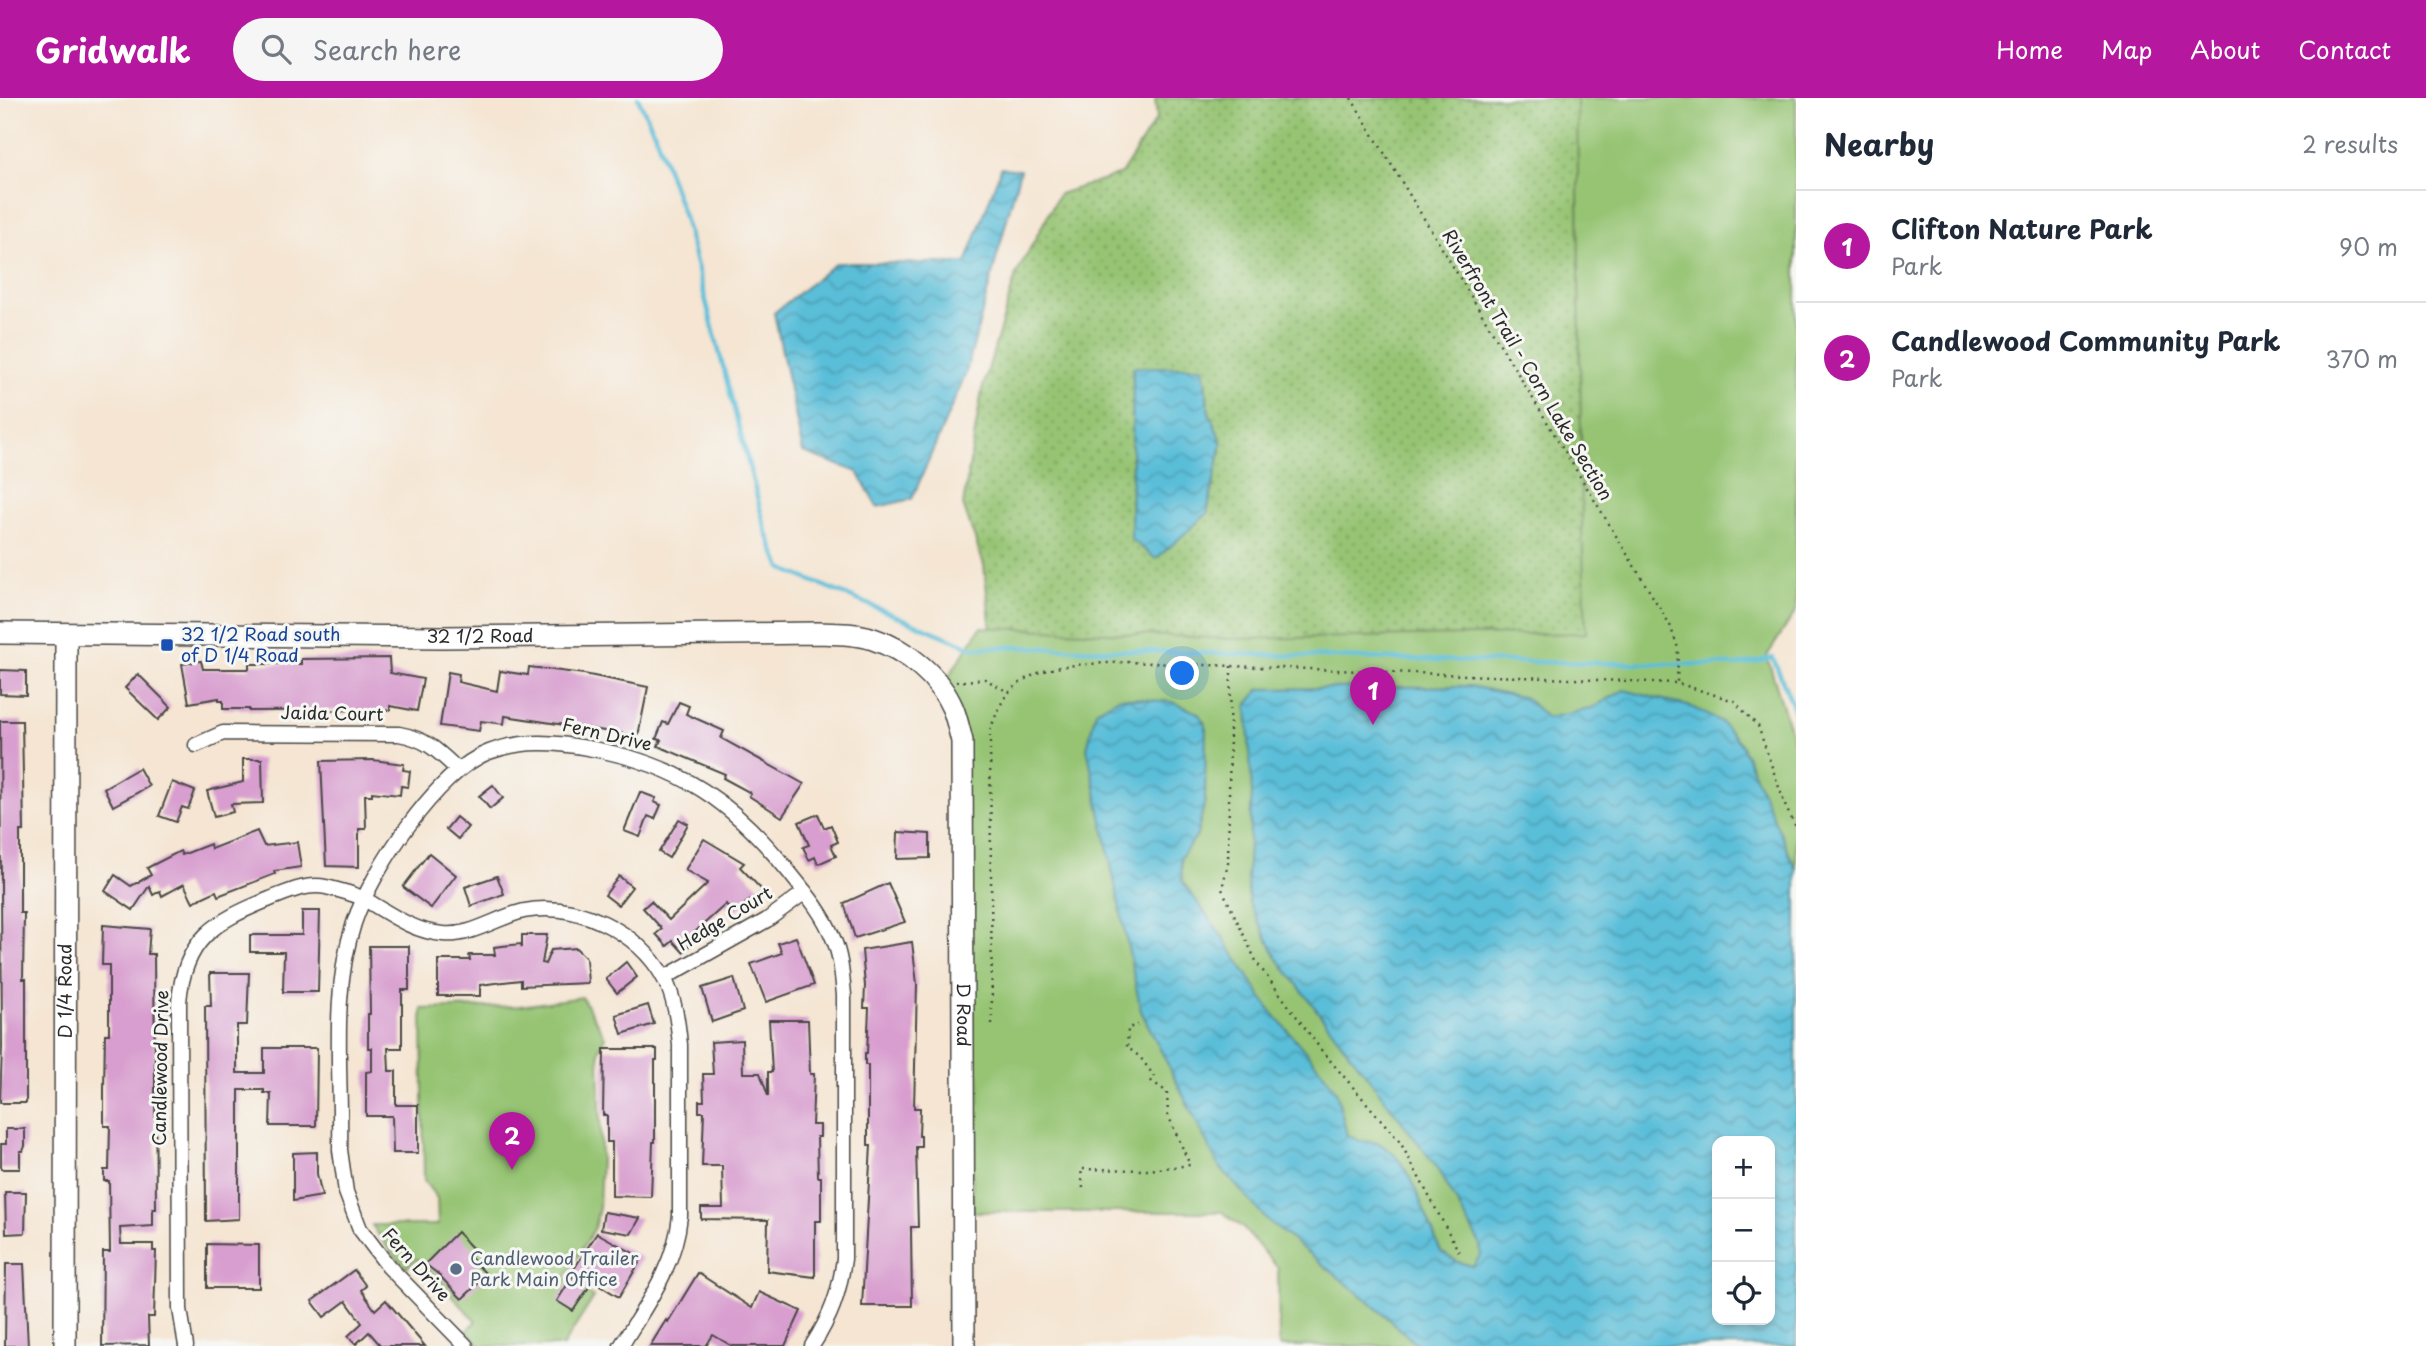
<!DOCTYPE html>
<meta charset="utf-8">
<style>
:root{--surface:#fff;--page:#f6f6f7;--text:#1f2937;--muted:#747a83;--line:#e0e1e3;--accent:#b5179e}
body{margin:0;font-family:"Playpen Sans",sans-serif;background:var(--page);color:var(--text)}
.controls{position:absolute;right:21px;bottom:21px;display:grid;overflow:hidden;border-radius:14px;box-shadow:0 4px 10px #0003}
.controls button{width:63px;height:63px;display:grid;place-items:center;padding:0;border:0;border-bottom:2px solid var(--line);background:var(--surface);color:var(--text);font:35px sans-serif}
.you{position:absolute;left:1183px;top:576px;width:24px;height:24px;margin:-18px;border:5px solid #fff;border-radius:50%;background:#1a73e8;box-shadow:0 0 0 10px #1a73e833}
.badge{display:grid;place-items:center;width:46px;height:46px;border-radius:50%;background:var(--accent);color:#fff;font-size:23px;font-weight:700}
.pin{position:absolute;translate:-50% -58px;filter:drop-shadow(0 2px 4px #0008)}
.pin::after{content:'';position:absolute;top:37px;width:24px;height:21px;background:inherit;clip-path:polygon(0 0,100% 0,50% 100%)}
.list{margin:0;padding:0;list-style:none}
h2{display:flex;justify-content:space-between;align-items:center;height:91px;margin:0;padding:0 28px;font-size:30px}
h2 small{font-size:23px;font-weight:400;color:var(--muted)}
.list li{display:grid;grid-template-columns:46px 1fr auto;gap:21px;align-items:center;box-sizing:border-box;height:112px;padding:0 28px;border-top:2px solid var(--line)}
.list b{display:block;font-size:26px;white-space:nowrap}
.list p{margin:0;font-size:23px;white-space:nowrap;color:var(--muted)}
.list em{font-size:23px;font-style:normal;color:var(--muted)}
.icon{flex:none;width:38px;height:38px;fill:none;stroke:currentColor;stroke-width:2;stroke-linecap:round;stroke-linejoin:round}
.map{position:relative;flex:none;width:1796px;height:1248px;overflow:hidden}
header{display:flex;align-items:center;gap:42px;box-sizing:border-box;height:98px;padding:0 35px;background:var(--accent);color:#fff}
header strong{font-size:33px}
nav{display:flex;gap:38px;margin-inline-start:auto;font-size:24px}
.search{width:490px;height:63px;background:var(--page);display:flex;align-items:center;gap:18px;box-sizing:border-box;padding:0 24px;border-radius:38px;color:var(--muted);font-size:26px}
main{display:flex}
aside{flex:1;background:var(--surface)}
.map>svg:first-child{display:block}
</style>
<header>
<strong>Gridwalk</strong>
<div class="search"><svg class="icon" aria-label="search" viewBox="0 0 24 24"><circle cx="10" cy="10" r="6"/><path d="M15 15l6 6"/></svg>Search here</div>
<nav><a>Home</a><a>Map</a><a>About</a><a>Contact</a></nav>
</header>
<main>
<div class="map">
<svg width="1796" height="1248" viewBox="0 0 1796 1248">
<defs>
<pattern id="grass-dots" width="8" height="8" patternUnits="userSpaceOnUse" patternTransform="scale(1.75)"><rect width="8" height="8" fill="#96c473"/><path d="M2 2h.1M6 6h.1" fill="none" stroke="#7b9f5f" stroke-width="1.8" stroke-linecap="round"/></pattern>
<pattern id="water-waves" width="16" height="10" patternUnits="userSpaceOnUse" patternTransform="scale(1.75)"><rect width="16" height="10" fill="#5abed9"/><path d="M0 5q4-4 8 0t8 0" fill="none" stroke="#4b9bb0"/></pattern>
</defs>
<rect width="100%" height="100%" fill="#f6f6f2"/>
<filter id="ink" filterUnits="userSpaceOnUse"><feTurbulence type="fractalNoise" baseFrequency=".0143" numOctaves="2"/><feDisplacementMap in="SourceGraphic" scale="14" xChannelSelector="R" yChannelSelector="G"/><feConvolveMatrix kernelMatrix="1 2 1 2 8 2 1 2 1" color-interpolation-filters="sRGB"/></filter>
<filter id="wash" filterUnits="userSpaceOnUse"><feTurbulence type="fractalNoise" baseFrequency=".00686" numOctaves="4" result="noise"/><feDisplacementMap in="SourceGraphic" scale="28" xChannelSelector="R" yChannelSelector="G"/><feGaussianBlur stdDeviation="1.57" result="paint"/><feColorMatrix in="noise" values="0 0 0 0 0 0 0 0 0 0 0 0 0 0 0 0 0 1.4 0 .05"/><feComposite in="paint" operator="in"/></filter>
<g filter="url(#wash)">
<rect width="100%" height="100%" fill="#f5e5d2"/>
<path fill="url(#grass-dots)" stroke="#60784f" stroke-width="2" d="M1155,0h641v316l-76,238 -728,-12 -8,-75 -21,-60 19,-115 34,-115 43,-81 62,-20 36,-56z"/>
<g fill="#96c473" stroke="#60784f" stroke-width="2" fill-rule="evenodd">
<path d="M1577,0h219v513l-29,45 29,93v597h-517l-1,-78 -35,-40 -21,-16h-249l-10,-444 -22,-80 40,-61 252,12 353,-6 -4,-107zM1717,1043h53v179h-53z"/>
<path d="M582,899l23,40 -6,13 2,109 -2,49 -5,21 -29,49 29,19 -31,49h-82l-15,-15 10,-10 -59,-62 -11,9 -20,-22 -14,-21h66l-1,-27 -13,-17 -2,-172 98,-3z"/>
</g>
<g fill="url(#water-waves)" stroke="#427482" stroke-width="2" fill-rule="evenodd">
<path d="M1001,70l19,2 -54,203 -54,126 -35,8 -19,-35 -55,-20 -29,-139 62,-50h130z"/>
<path d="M1133,269h70l6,45 13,31 -15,71 -51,45 -25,-20z"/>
<path d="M1470,588l56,12 21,20 43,-9 34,-19 68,17 28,14 21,23 55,125v477h-377l-52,-46 -100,-80 -49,-55 -77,-154 -54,-263 9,-37 25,-14 52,5 25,11 8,12 -1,76 -8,34 -16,22 1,24 38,52 50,77 49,57 17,24 11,44 13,6 19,2 17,13 15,22 30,74 17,10 15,4 8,-11 -1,-11 -42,-75 -161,-211 -28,-55 -2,-25 5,-84 -5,-89 13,-16zM1717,1043h53v179h-53z"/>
</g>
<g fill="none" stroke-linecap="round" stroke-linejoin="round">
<path stroke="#5abed9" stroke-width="4.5" d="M638,0l17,36 29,83 82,314 15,37 192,80 39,-1 452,14 275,4 34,-7 23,55"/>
</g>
<g id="blocks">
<g fill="#d89ecf">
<path d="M389,560l1,15 33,6 -6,32 -27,-5v4l-141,1v-2h-26v-8h-4v-3l-30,5 -7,-39 19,-3 2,8h46v-5h52v-5z"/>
<path d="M529,569l55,7 64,13 -10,49 -133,-20 -1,8 -23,-3 -2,10 -39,-5 8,-54 11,2 -1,8 39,9 3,-20 28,4z"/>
<path d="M0,572l26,1v24l-26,-1z"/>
<path d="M138,576l33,33 -13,13 -33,-32z"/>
<path d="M679,604l10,4 -3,8 38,17 -3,7 83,46 -22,33 -33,-21 2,-3 -28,-15 2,-4 -67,-28 3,-6 -5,-1 7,-17 5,2z"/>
<path d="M0,623h22l2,110h-4v82h4l-1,66h3v124h-26l2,-56z"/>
<path d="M243,661h19l1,44 -32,1 2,8 -19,5 -7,-26 36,-9z"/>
<path d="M373,662l31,4 -1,6 7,1 -2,16 -7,-1 -1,9 -28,-3v3h-7l1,34h-7v38l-33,-1 -5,-105z"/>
<path d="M139,670l10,18 -36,20 -9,-18z"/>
<path d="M172,684l23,9 -7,18 -6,-2 -6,15 -17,-6z"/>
<path d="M493,687l10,13 -13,11 -11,-13z"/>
<path d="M640,694l16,6 -2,4 7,3 -6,14 -7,-3 -8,21 -16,-6z"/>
<path d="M818,716l6,14 7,-3 7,17 -7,3 5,11 -18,8 -3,-7 -6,3 -6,-13 6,-2 -10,-23z"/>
<path d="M456,719l12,10 -10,12 -12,-10z"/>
<path d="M679,721l9,5 -19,34 -10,-6z"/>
<path d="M257,733l7,15 33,-4 4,25 -27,4 1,3 -57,22 -2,-5 -23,11 -9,-18 -22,12 -2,-5 -7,4 -4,-9 -16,24 -28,-19 10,-16 16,11 20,-11 -4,-7 33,-17 2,4 28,-11 1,5z"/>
<path d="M898,734l32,2v24l-33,1z"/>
<path d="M704,741l40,24 -4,4 23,24 -31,22 -6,-9 -39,35 4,5 -8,8 -10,-11 -6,5 -11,-12 6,-5 -19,-21 8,-7 18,19 39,-37 -23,-13z"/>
<path d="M429,755l27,22 -25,33 -28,-21z"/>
<path d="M497,778l7,18 -33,12 -6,-19z"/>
<path d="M619,778l13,11 -14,18 -13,-10z"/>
<path d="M888,785l17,39 -50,16 -11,-35z"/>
<path d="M302,813h18l-2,81h-35l1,-40h-34v-17h52z"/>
<path d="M103,827l47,4 -2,25h6l2,255h-3v17l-33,2 1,16h32v7h3l-2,66h-6l1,28 -47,1 1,-94h7l-1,-71h-5v-11h5l1,-44h-6v-37l1,-55h4v-69h-7z"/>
<path d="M522,837h25l-5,28 3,1 6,-14 25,-2 10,10 2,25 -67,3v-6l-41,5v11h-42v-36h32l-1,-5h26l-1,-8 27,-3 1,4z"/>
<path d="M796,839l18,48 -48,17 -15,-38 31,-11 -4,-10z"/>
<path d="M912,844l5,42 -3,124h6l-1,28h2v11h-5l2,80h-7l1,79h-50l9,-161h-3v-80h-3v-12h2l2,-45h-5l1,-22 -3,-36z"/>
<path d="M369,848h40v44h-7v58h-14l1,23h7v34h22v48h-25l-1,-37h-26v-44l6,-1v-23h-4v-34h2z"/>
<path d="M626,864l11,15 -20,16 -11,-14z"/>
<path d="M210,875h39l-2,52h-10v48h27v-25h53l-1,78h-46l1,-33h-7v-3h-25v129l-33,2 -1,-215h6z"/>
<path d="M734,880l9,33 -31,11 -10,-34z"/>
<path d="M648,907l6,19 -32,10 -6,-19z"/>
<path d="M769,922h39l2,54h4l-2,51h8v12h-3l1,40h3v44h-6v56l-48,-6 1,-51 -67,-1v-11h22l-1,-42h-20l2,-54h-5v-11h5l-1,-27h10l-2,-32 31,-2 1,33h17l8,23v-24h4z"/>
<path d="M604,951h53v11h-2v82h-2l-2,55 -39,-1v-54h-5v-27h-4z"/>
<path d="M6,1031h19v17l-2,5h-3v18h-19v-25h5z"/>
<path d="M317,1054v22l5,22 -29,5v-48z"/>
<path d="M5,1094h21l-1,41 -19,1z"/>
<path d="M604,1114l36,6 -9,16 -30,-5z"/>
<path d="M457,1134l19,20 -6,5 17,18 -25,24 -24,-25 -13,-10z"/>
<path d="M597,1135l45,25 -23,39 -26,-16 -20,30 -16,-10 19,-30 -2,-2z"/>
<path d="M207,1146l52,1v43h-52z"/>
<path d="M6,1166h18l4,82h-23z"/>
<path d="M354,1172l12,16 -5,4 14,20 11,-10 39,46h-44l-12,-14 -13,12 -8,-8 14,-13 -16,-22 -22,16 -12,-16z"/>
<path d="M698,1175l54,35 7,-16 42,19 -16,35h-53l-19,-11 -7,11h-56l16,-26 2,2z"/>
</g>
</g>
</g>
<g filter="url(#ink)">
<use href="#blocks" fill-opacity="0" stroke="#494744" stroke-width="2"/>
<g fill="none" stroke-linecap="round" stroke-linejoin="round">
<defs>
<g id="street">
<path d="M196,647l27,-12 176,1c28,5 39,17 59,36"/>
<path d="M664,880l103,-58 38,-28"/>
<path d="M186,1248l-6,-37 -1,-307c5,-63 36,-81 91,-103 18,-7 36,-16 56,-12 12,3 30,7 40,13 24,14 48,32 77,34 28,3 54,-17 81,-23 52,-10 114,20 140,67 11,20 14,45 16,67v171c-5,51 -33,87 -59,130"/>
<path d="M466,1248l-78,-80 -28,-37 -14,-37 -6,-42c2,-75 -10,-154 14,-227 17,-51 83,-152 135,-171 35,-13 67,-10 104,-3 88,16 141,54 196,123 17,21 34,41 44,66 8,18 9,37 11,57v264c-5,36 -13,57 -32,87"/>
</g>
<g id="secondary">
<path id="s1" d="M0,535l442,4 377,-4c18,1 38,0 54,6 34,11 66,37 80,70 4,10 6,21 9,32l2,605"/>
<path id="s2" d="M65,1248l1,-712"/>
</g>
</defs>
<use href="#street" stroke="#494744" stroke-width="17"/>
<use href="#secondary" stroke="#494744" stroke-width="24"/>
<g stroke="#494744" stroke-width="2.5" stroke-dasharray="2 5" stroke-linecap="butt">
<path d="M1351,0l319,527 8,23 -1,35"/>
<path d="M1231,568l-3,197 -6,26 35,74 65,88 78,91 59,110"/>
<path d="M956,584l29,-3 23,13"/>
<path d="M992,926l-2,-294c5,-12 11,-30 20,-39 30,-30 77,-26 116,-29l551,21 57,18 24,25 28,82 10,19"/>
<path d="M1083,1090l-2,-19 68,1 41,-5 -22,-50 -1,-23 -17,-12 4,-4 -14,-19 -13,-10 1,-19 10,-3"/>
</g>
<use href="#street" stroke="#fff" stroke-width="14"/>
<use href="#secondary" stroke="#fff" stroke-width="21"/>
</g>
</g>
<rect fill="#1a4fb4" stroke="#f6f6f2" stroke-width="2.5" x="160" y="540" width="14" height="14" rx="3.5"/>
<circle fill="#5c6f8a" stroke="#f6f6f2" stroke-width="2.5" cx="456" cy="1171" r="7"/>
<g text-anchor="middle" stroke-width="6" stroke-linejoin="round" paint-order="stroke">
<g font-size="18" fill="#2b2b2b" stroke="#f6f6f2">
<text transform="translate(1527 267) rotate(59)" y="6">Riverfront Trail - Corn Lake Section</text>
<text dy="6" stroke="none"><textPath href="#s1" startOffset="480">32 1/2 Road</textPath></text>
<text transform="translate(332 616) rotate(1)" y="6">Jaida Court</text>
<text transform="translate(607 637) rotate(13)" y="6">Fern Drive</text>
<text transform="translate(725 821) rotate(-31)" y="6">Hedge Court</text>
<text dy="6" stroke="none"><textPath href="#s2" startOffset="355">D 1/4 Road</textPath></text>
<text dy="6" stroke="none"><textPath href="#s1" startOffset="1290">D Road</textPath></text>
<text transform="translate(161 970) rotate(-89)" y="6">Candlewood Drive</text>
<text transform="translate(416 1167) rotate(48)" y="6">Fern Drive</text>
</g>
<g font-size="18" fill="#164399" stroke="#f6f6f2" text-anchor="start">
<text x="181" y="543">32 1/2 Road south<tspan x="181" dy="21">of D 1/4 Road</tspan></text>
</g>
<g font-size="18" fill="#4e5e75" stroke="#f6f6f2" text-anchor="start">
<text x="470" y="1167">Candlewood Trailer<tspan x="470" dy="21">Park Main Office</tspan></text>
</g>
</g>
</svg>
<div class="controls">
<button>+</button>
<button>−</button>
<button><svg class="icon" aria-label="locate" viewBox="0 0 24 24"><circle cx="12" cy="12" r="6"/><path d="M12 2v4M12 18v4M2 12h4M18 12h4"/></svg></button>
</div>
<div class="you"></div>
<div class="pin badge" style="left:1373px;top:627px">1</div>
<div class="pin badge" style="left:512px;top:1072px">2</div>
</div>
<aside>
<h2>Nearby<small>2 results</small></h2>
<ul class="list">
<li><span class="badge">1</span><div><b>Clifton Nature Park</b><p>Park</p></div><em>90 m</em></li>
<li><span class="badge">2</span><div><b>Candlewood Community Park</b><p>Park</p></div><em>370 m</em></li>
</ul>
</aside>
</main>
